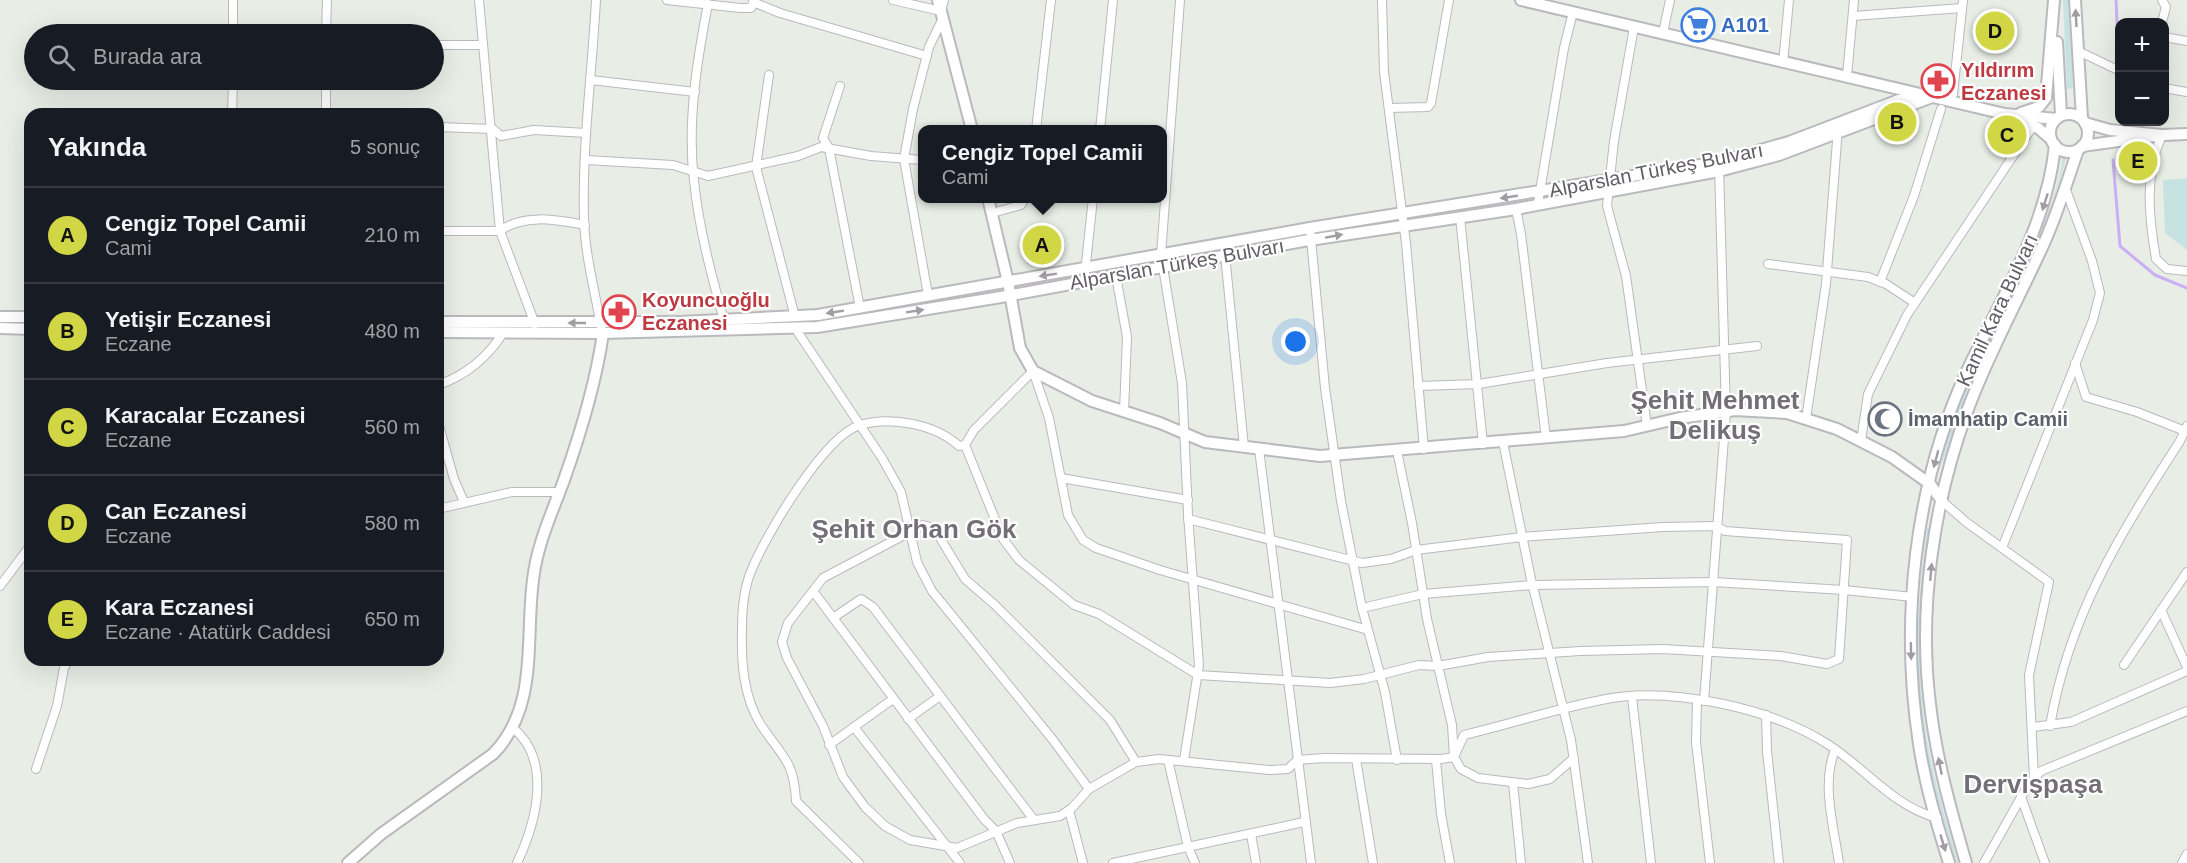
<!DOCTYPE html>
<html lang="tr">
<meta charset="utf-8">
<style>
:root{--surface:#171b24;--page:#242831;--text:#f1f3f6;--muted:#9ea1a6;--line:#363941;--accent:#d1d645}
body{margin:0;font-family:Arial,sans-serif;background:var(--page);color:var(--text)}
.controls{position:absolute;right:18px;top:18px;display:grid;overflow:hidden;border-radius:12px;box-shadow:0 6px 24px #0002}
.controls button{width:54px;height:54px;display:grid;place-items:center;padding:0;border:0;border-bottom:2px solid var(--line);background:var(--surface);color:var(--text);font:30px sans-serif}
.you{position:absolute;left:1296px;top:342px;width:21px;height:21px;margin:-15px;border:4px solid #fff;border-radius:50%;background:#1a73e8;box-shadow:0 0 0 9px #1a73e833}
.badge{display:grid;place-items:center;width:39px;height:39px;border-radius:50%;background:var(--accent);color:#111;font-size:20px;font-weight:700}
.pin{position:absolute;translate:-50% -50%;border:3px solid #fff;box-shadow:0 2px 6px #0006}
.popup{position:absolute;left:918px;top:125px;width:249px;height:78px;box-sizing:border-box;display:grid;place-content:center;border-radius:12px;background:var(--surface);filter:drop-shadow(0 2px 4px #0005);font-size:20px;white-space:nowrap;color:var(--muted)}
.popup b{font-size:22px;color:var(--text)}
.popup::after{content:'';position:absolute;left:50%;top:100%;margin-left:-12px;border:12px solid transparent;border-top-color:var(--surface)}
.list{margin:0;padding:0;list-style:none}
h2{display:flex;justify-content:space-between;align-items:center;height:78px;margin:0;padding:0 24px;font-size:26px}
h2 small{font-size:20px;font-weight:400;color:var(--muted)}
.list li{display:grid;grid-template-columns:39px 1fr auto;gap:18px;align-items:center;box-sizing:border-box;height:96px;padding:0 24px;border-top:2px solid var(--line)}
.list b{display:block;font-size:22px;white-space:nowrap}
.list p{margin:0;font-size:20px;white-space:nowrap;color:var(--muted)}
.list em{font-size:20px;font-style:normal;color:var(--muted)}
.icon{flex:none;width:33px;height:33px;fill:none;stroke:currentColor;stroke-width:2;stroke-linecap:round;stroke-linejoin:round}
.map{position:relative;flex:none;width:2187px;height:863px;overflow:hidden}
.search{position:absolute;background:var(--surface);box-shadow:0 6px 24px #0002;left:24px;top:24px;width:420px;height:66px;display:flex;align-items:center;gap:15px;box-sizing:border-box;padding:0 21px;border-radius:33px;color:var(--muted);font-size:22px}
.panel{position:absolute;background:var(--surface);box-shadow:0 6px 24px #0002;left:24px;top:108px;width:420px;height:558px;border-radius:18px}
.map>svg:first-child{display:block}
</style>
<div class="map">
<svg width="2187" height="863" viewBox="0 0 2187 863">
<rect width="100%" height="100%" fill="#e8eee6"/>
<g fill="#c6e3e2">
<path d="M2063,0h5l5,88 -6,1z"/>
<path d="M2063,155l4,1 -23,72 -77,164 -27,77c15,-67 47,-128 77,-190 19,-39 41,-81 46,-124z"/>
<path d="M2187,178v72l-22,-17 -2,-53z"/>
<path d="M1927,528h2c-9,69 -13,137 -3,206 7,44 20,86 32,129h-2c-13,-44 -27,-88 -33,-134 -10,-67 -5,-134 4,-201z"/>
</g>
<g fill="none" stroke-linecap="round" stroke-linejoin="round">
<g stroke="#cbaff5" stroke-width="3">
<path d="M2116,0l2,44"/>
<path d="M2113,160l7,86 35,29 32,13"/>
</g>
<defs>
<g id="street">
<path d="M479,0l21,231 35,93"/>
<path d="M596,0c-4,73 -14,146 -12,219 1,36 11,72 17,108"/>
<path d="M667,0l73,8h11l3,-8"/>
<path d="M893,0l48,11 3,-11"/>
<path d="M1180,0l-19,255 21,128 6,131 11,151 -15,95"/>
<path d="M1382,0l2,72 22,171 18,206"/>
<path d="M2162,0l4,7 -4,15"/>
<path d="M753,2l27,11 147,43"/>
<path d="M708,4c-11,56 -21,119 -14,177 5,49 18,96 31,143"/>
<path d="M1853,16l109,-8"/>
<path d="M1634,27l-20,114 -7,65 19,70 21,150"/>
<path d="M1663,33l7,-33"/>
<path d="M233,34v-34"/>
<path d="M326,34l1,-34"/>
<path d="M2164,37l23,4"/>
<path d="M434,45h48"/>
<path d="M2078,51l42,20"/>
<path d="M1783,63l6,-63"/>
<path d="M769,75l-13,92 39,150"/>
<path d="M1847,76l7,-76"/>
<path d="M326,80v34"/>
<path d="M591,80l104,12"/>
<path d="M840,86l-17,52 6,10 31,160"/>
<path d="M2164,88l23,4"/>
<path d="M1953,94l10,-94"/>
<path d="M1389,108l39,-1 3,-4 18,-103"/>
<path d="M232,114l1,-34"/>
<path d="M438,127l55,2 8,7 33,-6 52,3"/>
<path d="M1036,130l15,-130"/>
<path d="M1100,130l13,-130"/>
<path d="M2162,135c-18,40 -13,83 -6,124l11,10 20,2"/>
<path d="M586,160l87,5 35,11 90,-20 23,-9 50,9 51,4"/>
<path d="M1538,203l26,-155 9,-36"/>
<path d="M1516,209l5,25 25,204"/>
<path d="M992,213l29,-8 4,-7"/>
<path d="M1460,217l23,227"/>
<path d="M1310,228l15,160 16,113 21,107 23,84 12,68"/>
<path d="M438,231h62c24,-18 57,-11 85,-6"/>
<path d="M1224,244l20,203"/>
<path d="M1768,264l100,13 18,7 29,19"/>
<path d="M1116,276l11,61 -3,74"/>
<path d="M1084,282l9,-84"/>
<path d="M1880,282l34,-86 27,-87"/>
<path d="M928,295l-24,-136 9,-50 16,-62 14,-29"/>
<path d="M795,328l87,130 19,34 16,70 15,29 121,149 36,49"/>
<path d="M2075,363l11,34 51,15 48,19"/>
<path d="M438,385c29,-10 49,-27 65,-52"/>
<path d="M1418,386l61,-2 128,-21 150,-17"/>
<path d="M1806,419l20,-135 12,-156"/>
<path d="M438,422l16,57 10,23"/>
<path d="M1861,441l7,-47 39,-79 126,-189"/>
<path d="M1503,442l28,137 40,161 17,123"/>
<path d="M965,445l38,94 16,21 55,45 25,9 99,61 132,8 34,-4 55,-14 19,1 50,-9 92,-6 83,-2 118,7 46,8 12,-5 8,-119 -122,-9 -9,-5 -53,1 -141,10 -106,13 -25,9 -29,4 -174,-44"/>
<path d="M1259,449l52,414"/>
<path d="M1397,451l15,72 15,96 25,106 2,32 7,12 17,9 50,6 22,-5 24,-21"/>
<path d="M1061,478l127,22"/>
<path d="M1942,501l24,21 83,60 -20,93 5,104"/>
<path d="M438,509l74,-17h48"/>
<path d="M2002,548l91,-228 7,-27 -8,-32 -27,-74"/>
<path d="M0,586l30,-40"/>
<path d="M813,591l171,228 12,12 14,32"/>
<path d="M1362,608l61,-14 110,-9 180,-3 131,8 69,7"/>
<path d="M2161,610l26,57"/>
<path d="M833,618l28,-19 12,8 161,213"/>
<path d="M2124,665l63,-93"/>
<path d="M1632,697l19,166"/>
<path d="M1697,700l-1,42 14,121"/>
<path d="M1704,701l22,-289 -7,-246"/>
<path d="M1766,715l1,36 12,112"/>
<path d="M908,719l32,-23"/>
<path d="M2050,726c19,-111 70,-192 130,-285l7,-15"/>
<path d="M854,727l106,136"/>
<path d="M2033,727l38,-5 116,-51"/>
<path d="M513,728c40,33 23,95 4,135"/>
<path d="M829,745l64,-46"/>
<path d="M1835,750c-14,33 -1,78 4,113"/>
<path d="M1356,759l17,104"/>
<path d="M1168,760l20,87 7,16"/>
<path d="M1436,760l5,54 9,49"/>
<path d="M1136,762l-26,-42 -115,-115 -30,-26 -31,-51 -11,-3 -100,53 -35,45 -6,19 5,16 36,68 20,51 22,30 20,19 25,14 47,8 60,-25 43,-7 12,-8 17,-19 47,-27 23,-3 110,11 19,-1 9,-9 27,-2 117,1 13,-2 10,-22c46,-11 91,-26 137,-35 66,-15 171,8 228,45 37,24 64,61 108,73"/>
<path d="M36,769l21,-63 7,-38 5,-8"/>
<path d="M1513,783l8,80"/>
<path d="M2021,797l24,66"/>
<path d="M1069,810l14,53"/>
<path d="M1251,834l5,29"/>
<path d="M859,863l-63,-62c-2,-41 -14,-44 -35,-76 -18,-28 -20,-65 -19,-97 0,-20 2,-41 10,-59 14,-34 72,-133 108,-144 31,-9 75,-1 99,21l6,-1 9,-15 59,-59 16,47 19,97 15,25 13,8 64,22 208,60"/>
<path d="M1113,863l191,-41"/>
<path d="M1984,863l44,-78 13,-14 146,-60"/>
<path d="M2182,863l5,-9"/>
</g>
<g id="secondary">
<path d="M938,0l34,130"/>
<path d="M1521,0l484,114 51,5"/>
<path d="M2075,0l7,118"/>
<path d="M2057,42l4,73"/>
<path d="M2021,113l18,-6 7,-9 8,-98"/>
<circle cx="2069" cy="133" r="19"/>
<path d="M2010,117l28,11 13,11"/>
<path d="M2162,135l25,-1"/>
<path d="M2082,146l80,-11 -52,-5 -25,-7"/>
<path d="M988,198l20,84 12,66 13,23 59,30 68,22 45,19 115,14 304,-25 56,-13 55,-8 52,3 50,16 55,28 38,27 12,17"/>
<path d="M0,317h30"/>
<path d="M438,322h242l138,-7 492,-87 409,-66 70,-20 110,-42 23,-3"/>
<path d="M0,328l30,1"/>
<path d="M438,332l165,1 214,-6 184,-30 302,-56 213,-32 203,-38 60,-16 153,-58"/>
<path d="M348,863l33,-29 112,-80c46,-47 32,-114 40,-174 4,-36 19,-67 31,-100 17,-48 32,-97 39,-147"/>
<path d="M1949,863c-12,-39 -24,-78 -30,-119 -19,-123 -5,-259 48,-373 34,-73 80,-144 88,-226"/>
<path d="M1966,863c-15,-52 -30,-105 -36,-159 -12,-97 4,-204 38,-295 20,-54 48,-105 72,-157 16,-33 26,-68 38,-102"/>
</g>
</defs>
<use href="#street" stroke="#bbb8be" stroke-width="10"/>
<use href="#secondary" stroke="#bbb8be" stroke-width="14"/>
<use href="#street" stroke="#fff" stroke-width="8"/>
<use href="#secondary" stroke="#fff" stroke-width="10"/>
</g>
<defs><path id="oneway-solid" d="M-6-.8H1V-3.2L6.5 0L1 3.2V.8H-6Z" transform="scale(1.5)"/></defs>
<g fill="#a09ea3">
<use href="#oneway-solid" transform="translate(2076 18) rotate(-93)"/>
<use href="#oneway-solid" transform="translate(1509 197) rotate(171)"/>
<use href="#oneway-solid" transform="translate(2045 202) rotate(108)"/>
<use href="#oneway-solid" transform="translate(1334 236) rotate(-10)"/>
<use href="#oneway-solid" transform="translate(1048 275) rotate(171)"/>
<use href="#oneway-solid" transform="translate(915 311) rotate(-9)"/>
<use href="#oneway-solid" transform="translate(835 312) rotate(171)"/>
<use href="#oneway-solid" transform="translate(577 323) rotate(180)"/>
<use href="#oneway-solid" transform="translate(1936 459) rotate(105)"/>
<use href="#oneway-solid" transform="translate(1931 572) rotate(-85)"/>
<use href="#oneway-solid" transform="translate(1911 651) rotate(89)"/>
<use href="#oneway-solid" transform="translate(1940 766) rotate(-101)"/>
<use href="#oneway-solid" transform="translate(1943 843) rotate(73)"/>
</g>
<defs>
<symbol id="supermarket-ring" viewBox="-11 -11 22 22"><circle r="9.5" fill="#fff" stroke="#3f7fe0" stroke-width="1.5"/><path d="M-6-5.5h2.5l.6 2H6L4.5 2H-2.5L-4.4-4H-6ZM-1.5 3.2a1.3 1.3 0 1 0 .1 0ZM3 3.2a1.3 1.3 0 1 0 .1 0Z" fill="#3f7fe0"/></symbol>
<symbol id="pharmacy-ring" viewBox="-11 -11 22 22"><circle r="9.5" fill="#fff" stroke="#e0444e" stroke-width="1.5"/><path d="M-2-6h4v4h4v4h-4v4h-4v-4h-4v-4h4Z" fill="#e0444e"/></symbol>
<symbol id="mosque-ring" viewBox="-11 -11 22 22"><circle r="9.5" fill="#fff" stroke="#6b7280" stroke-width="1.5"/><path d="M3.5-4.9A6 6 0 1 0 3.5 4.9A5 5 0 1 1 3.5-4.9Z" fill="#6b7280"/></symbol>
</defs>
<g fill-rule="evenodd">
<use href="#supermarket-ring" x="1679" y="6" width="38" height="38"/>
<use href="#pharmacy-ring" x="1919" y="62" width="38" height="38"/>
<use href="#pharmacy-ring" x="600" y="293" width="38" height="38"/>
<use href="#mosque-ring" x="1866" y="400" width="38" height="38"/>
</g>
<g text-anchor="middle" stroke-width="4.5" stroke-linejoin="round" paint-order="stroke">
<g font-size="20" font-weight="bold" fill="#366cbe" stroke="#fff" text-anchor="start">
<text x="1721" y="32">A101</text>
</g>
<g font-size="20" font-weight="bold" fill="#be3a42" stroke="#fff" text-anchor="start">
<text x="1961" y="77">Yıldırım<tspan x="1961" dy="23">Eczanesi</tspan></text>
<text x="642" y="307">Koyuncuoğlu<tspan x="642" dy="23">Eczanesi</tspan></text>
</g>
<g font-size="20" fill="#615e65" stroke="#fff">
<text transform="translate(1656 170) rotate(-11)" y="7">Alparslan Türkeş Bulvarı</text>
<text transform="translate(1177 264) rotate(-10)" y="7">Alparslan Türkeş Bulvarı</text>
<text transform="translate(1997 310) rotate(-65)" y="7">Kamil Kara Bulvarı</text>
</g>
<g font-size="20" font-weight="bold" fill="#5b616d" stroke="#fff" text-anchor="start">
<text x="1908" y="426">İmamhatip Camii</text>
</g>
<g font-size="26" font-weight="bold" fill="#726f77" stroke="#fff">
<text x="1715" y="409">Şehit Mehmet<tspan x="1715" dy="30">Delikuş</tspan></text>
<text x="914" y="538">Şehit Orhan Gök</text>
<text x="2033" y="793">Dervişpaşa</text>
</g>
</g>
</svg>
<div class="controls">
<button>+</button>
<button>−</button>
</div>
<div class="you"></div>
<div class="pin badge" style="left:1042px;top:245px">A</div>
<div class="popup"><b>Cengiz Topel Camii</b>Cami</div>
<div class="pin badge" style="left:1897px;top:122px">B</div>
<div class="pin badge" style="left:2007px;top:135px">C</div>
<div class="pin badge" style="left:1995px;top:31px">D</div>
<div class="pin badge" style="left:2138px;top:161px">E</div>
<div class="search"><svg class="icon" aria-label="search" viewBox="0 0 24 24"><circle cx="10" cy="10" r="6"/><path d="M15 15l6 6"/></svg>Burada ara</div>
<section class="panel">
<h2>Yakında<small>5 sonuç</small></h2>
<ul class="list">
<li><span class="badge">A</span><div><b>Cengiz Topel Camii</b><p>Cami</p></div><em>210 m</em></li>
<li><span class="badge">B</span><div><b>Yetişir Eczanesi</b><p>Eczane</p></div><em>480 m</em></li>
<li><span class="badge">C</span><div><b>Karacalar Eczanesi</b><p>Eczane</p></div><em>560 m</em></li>
<li><span class="badge">D</span><div><b>Can Eczanesi</b><p>Eczane</p></div><em>580 m</em></li>
<li><span class="badge">E</span><div><b>Kara Eczanesi</b><p>Eczane · Atatürk Caddesi</p></div><em>650 m</em></li>
</ul>
</section>
</div>
